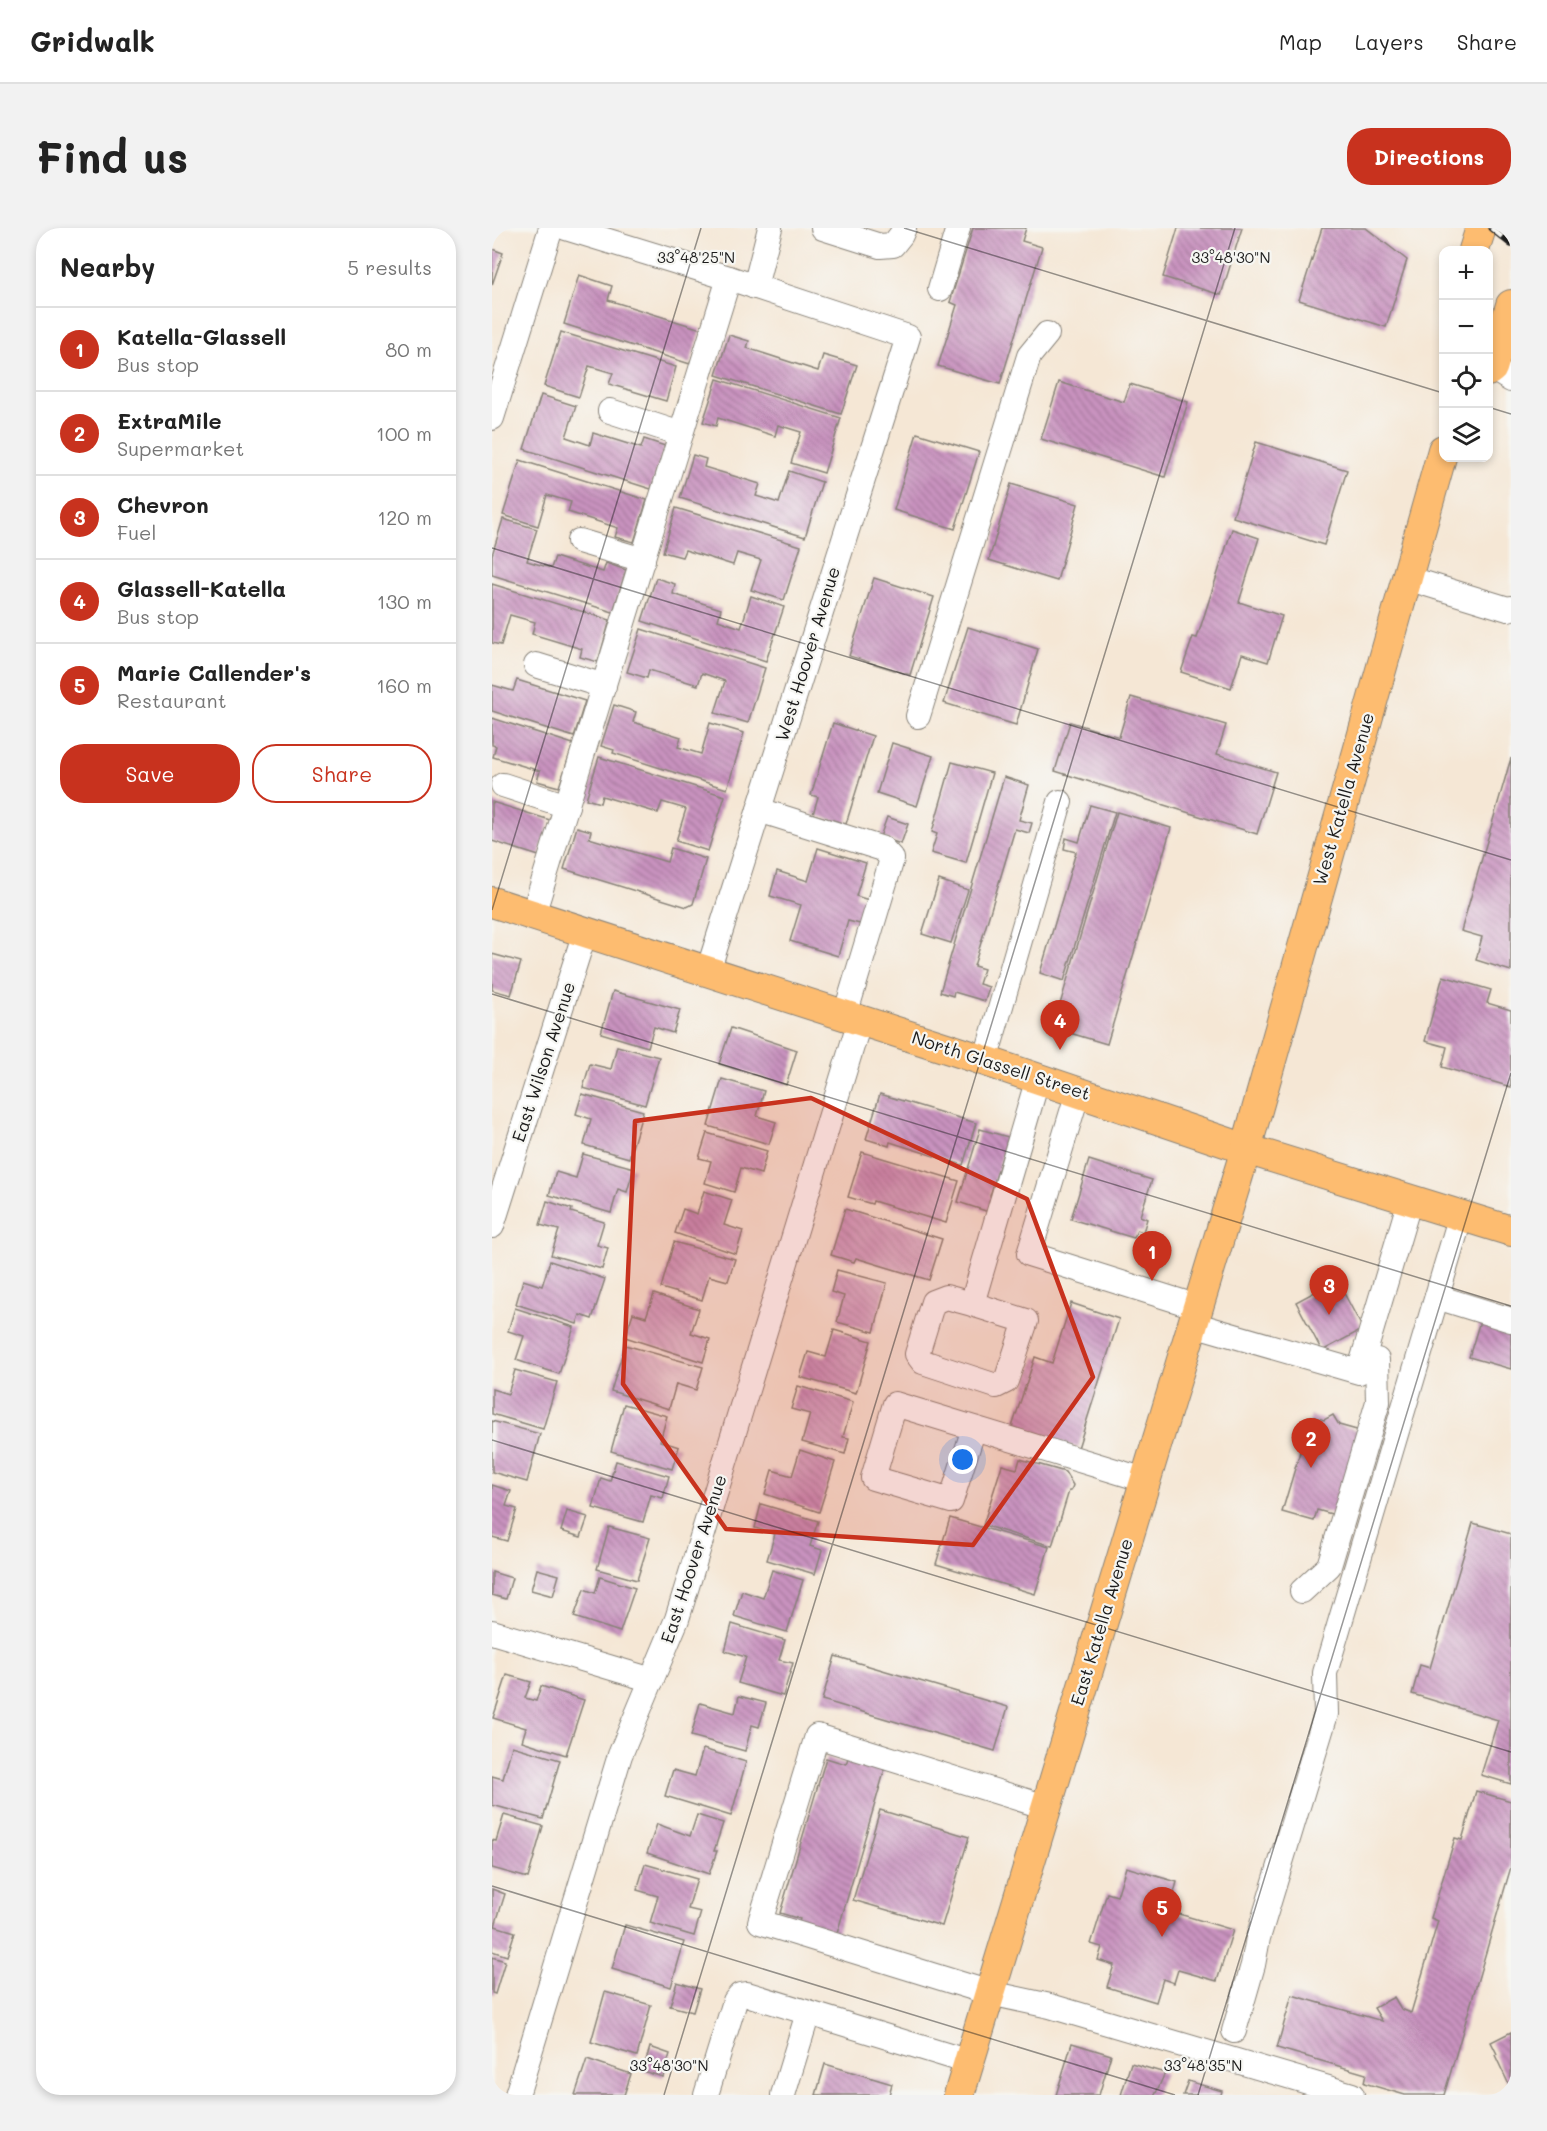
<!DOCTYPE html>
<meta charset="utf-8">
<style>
:root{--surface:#fff;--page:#f2f2f2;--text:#222;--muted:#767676;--line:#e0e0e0;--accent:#c8321e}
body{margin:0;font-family:Mali,sans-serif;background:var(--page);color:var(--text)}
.controls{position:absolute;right:18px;top:18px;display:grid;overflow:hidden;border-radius:12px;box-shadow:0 3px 9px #0003}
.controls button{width:54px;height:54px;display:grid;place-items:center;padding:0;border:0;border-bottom:2px solid var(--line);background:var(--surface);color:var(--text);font:30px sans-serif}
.you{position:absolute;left:471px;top:1232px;width:21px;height:21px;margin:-15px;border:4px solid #fff;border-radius:50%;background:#1a73e8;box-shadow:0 0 0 9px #1a73e833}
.badge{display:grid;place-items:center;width:39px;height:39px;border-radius:50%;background:var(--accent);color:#fff;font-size:20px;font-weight:700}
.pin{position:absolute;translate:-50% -50px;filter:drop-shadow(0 2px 3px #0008)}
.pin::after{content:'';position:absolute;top:32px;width:21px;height:18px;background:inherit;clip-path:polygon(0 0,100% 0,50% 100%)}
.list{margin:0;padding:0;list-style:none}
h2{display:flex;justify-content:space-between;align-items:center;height:78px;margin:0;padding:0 24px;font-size:26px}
h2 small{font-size:20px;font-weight:400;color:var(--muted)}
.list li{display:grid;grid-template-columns:39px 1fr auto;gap:18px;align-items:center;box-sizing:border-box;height:84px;padding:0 24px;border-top:2px solid var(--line)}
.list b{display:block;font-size:22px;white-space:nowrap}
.list p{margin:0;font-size:20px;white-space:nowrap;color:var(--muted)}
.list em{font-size:20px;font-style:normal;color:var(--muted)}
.actions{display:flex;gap:12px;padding:18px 24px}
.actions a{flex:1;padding:14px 0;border:2px solid var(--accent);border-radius:24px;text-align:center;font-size:21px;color:var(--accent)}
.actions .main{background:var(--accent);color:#fff}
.icon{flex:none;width:33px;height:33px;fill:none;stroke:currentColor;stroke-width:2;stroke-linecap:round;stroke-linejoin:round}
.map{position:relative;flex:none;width:1019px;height:1867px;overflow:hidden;border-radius:24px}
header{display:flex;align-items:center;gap:36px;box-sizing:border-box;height:84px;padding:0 30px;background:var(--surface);border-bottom:2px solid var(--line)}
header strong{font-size:28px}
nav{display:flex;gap:33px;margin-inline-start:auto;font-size:21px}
.intro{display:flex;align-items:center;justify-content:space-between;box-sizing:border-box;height:144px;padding:0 36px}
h1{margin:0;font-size:42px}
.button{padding:15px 27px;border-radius:24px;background:var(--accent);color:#fff;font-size:21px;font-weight:700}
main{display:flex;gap:36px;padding:0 36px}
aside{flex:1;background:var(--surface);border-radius:24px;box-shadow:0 3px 9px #0003}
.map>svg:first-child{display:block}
</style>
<header>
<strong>Gridwalk</strong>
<nav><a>Map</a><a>Layers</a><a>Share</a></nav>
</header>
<div class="intro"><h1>Find us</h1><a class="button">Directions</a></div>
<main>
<aside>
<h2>Nearby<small>5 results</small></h2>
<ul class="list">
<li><span class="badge">1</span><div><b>Katella-Glassell</b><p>Bus stop</p></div><em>80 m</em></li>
<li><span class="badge">2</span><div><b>ExtraMile</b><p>Supermarket</p></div><em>100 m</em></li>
<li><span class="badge">3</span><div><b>Chevron</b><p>Fuel</p></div><em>120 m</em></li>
<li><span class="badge">4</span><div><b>Glassell-Katella</b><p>Bus stop</p></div><em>130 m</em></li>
<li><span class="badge">5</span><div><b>Marie Callender's</b><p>Restaurant</p></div><em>160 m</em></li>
</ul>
<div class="actions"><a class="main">Save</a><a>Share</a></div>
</aside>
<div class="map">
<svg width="1019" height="1867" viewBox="0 0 1019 1867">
<defs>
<pattern id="building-back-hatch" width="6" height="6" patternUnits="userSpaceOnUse" patternTransform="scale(1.5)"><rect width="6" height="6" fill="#c993bf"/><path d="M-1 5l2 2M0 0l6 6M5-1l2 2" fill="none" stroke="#a2779a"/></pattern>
</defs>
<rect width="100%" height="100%" fill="#f6f6f2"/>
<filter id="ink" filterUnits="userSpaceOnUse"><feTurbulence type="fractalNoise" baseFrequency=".0167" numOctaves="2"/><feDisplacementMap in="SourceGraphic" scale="12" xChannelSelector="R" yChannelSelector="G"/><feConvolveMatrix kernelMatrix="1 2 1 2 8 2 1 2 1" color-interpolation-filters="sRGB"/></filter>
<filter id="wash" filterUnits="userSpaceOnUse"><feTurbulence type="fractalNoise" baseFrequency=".008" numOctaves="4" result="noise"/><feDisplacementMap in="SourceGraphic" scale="24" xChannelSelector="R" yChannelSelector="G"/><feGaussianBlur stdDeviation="1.35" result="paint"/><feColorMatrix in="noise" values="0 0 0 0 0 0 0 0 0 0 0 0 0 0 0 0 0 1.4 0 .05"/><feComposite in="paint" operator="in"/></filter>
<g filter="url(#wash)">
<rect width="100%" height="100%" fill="#f5e7d5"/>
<g id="blocks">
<g fill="url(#building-back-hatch)">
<path d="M481,0h53l-4,13 20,6 -42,137 -62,-18 19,-61 -7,-3z"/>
<path d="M686,0h64l-21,67 -58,-18z"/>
<path d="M830,0h44l41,32 -21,67 -87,-27z"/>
<path d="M0,21l11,4 -11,32z"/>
<path d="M87,47l33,11 -4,14 93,29 -11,35 -126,-40z"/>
<path d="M69,104l115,35 -10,34 -57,-17 4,-11 -24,-7 -10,31 -35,-11z"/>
<path d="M237,107l20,6 -2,7 71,23 5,-16 34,10 -16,49 -125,-39z"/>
<path d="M225,151l124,39 -17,55 -33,-10 10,-31 -23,-7 -3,11 -57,-18 -2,8 -13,-4z"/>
<path d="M567,154l65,20 6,-18 58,18 -23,75 -124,-38z"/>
<path d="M49,167l35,11 -10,31 24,8 3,-12 48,15 3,-9 21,7 -14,43 -127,-40z"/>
<path d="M425,205l62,19 -24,77 -61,-19z"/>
<path d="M764,214l91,28 -23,75 -91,-28z"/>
<path d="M201,227l13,4 -2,8 56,17 -4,12 23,7 10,-32 33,11 -17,55 -125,-39z"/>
<path d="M28,232l127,40 -13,42 -19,-5 3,-9 -50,-16 3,-10 -24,-7 -9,31 -35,-11z"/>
<path d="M519,256l67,20 -21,77 -68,-21z"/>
<path d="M184,280l125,38 -17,54 -33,-10 10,-30 -24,-7 -4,12 -48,-15 -3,7 -19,-5z"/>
<path d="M11,291l34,10 -10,32 24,7 4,-11 48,15 3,-9 20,7 -13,42 -121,-37v-20z"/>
<path d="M740,301l27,9 -20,64 43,14 -14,46 -26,-8 -11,34 -50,-16 12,-35 4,1z"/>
<path d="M164,350l19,6 -2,10 48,15 -3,11 23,8 10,-32 33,11 -18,54 -124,-40z"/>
<path d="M382,350l60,19 -24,78 -61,-19z"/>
<path d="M0,356l118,36 -12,42 -18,-5 2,-8 -50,-15 3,-12 -25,-7 -9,30 -9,-2z"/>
<path d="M476,399l70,22 -22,76 -72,-22z"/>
<path d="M149,401l124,39 -17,55 -33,-10 10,-32 -23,-8 -4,12 -49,-15 -2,8 -20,-6z"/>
<path d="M25,452l68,21 -11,36 -82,-26v-26l21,6z"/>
<path d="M639,469l95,28 -9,29 59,18 -19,62 -202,-63 15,-49 49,15z"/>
<path d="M122,477l22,7 -3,10 48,15 -3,10 23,7 9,-31 34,10 -17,56 -114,-36 1,-3 -13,-4z"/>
<path d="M0,490l81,26 -14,43 -22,-6 3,-10 -47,-14 3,-11 -4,-1z"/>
<path d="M341,495l40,13 -27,88 -33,-10 5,-17 -7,-2z"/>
<path d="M400,515l41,13 -16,50 -40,-13z"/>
<path d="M107,529l126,39 -17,55 -32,-10 10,-32 -24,-7 -4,11 -56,-17 -2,7 -14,-4z"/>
<path d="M1019,530v213l-35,-11 6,-23 -21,-6z"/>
<path d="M460,534l40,11 -26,90 -35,-10 6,-19 -5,-2z"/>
<path d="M512,549l25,8 -10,35 13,3 -3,10 -14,-4 -41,137 10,3 -5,15 10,3 -4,14 -31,-9 -1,4 -13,-4z"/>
<path d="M0,574l58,18 -11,36 -47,-15z"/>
<path d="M598,577l25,7 -51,169 -24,-8 36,-121 -12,-3 2,-11 13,4z"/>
<path d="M625,584l54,16 -64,216 -54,-16z"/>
<path d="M395,589l21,7 -7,20 -21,-7z"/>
<path d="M85,599l14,4 -2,7 78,24 4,-14 35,11 -13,45 -6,3 -123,-38z"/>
<path d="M326,620l48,15 -10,33 16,5 -8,24 -16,-4 -10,35 -48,-15 11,-36 -31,-9 7,-25 31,10z"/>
<path d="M447,652l29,10 -17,53 -29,-9z"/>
<path d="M0,726l29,8 -10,33 -19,-5z"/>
<path d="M951,748l48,14 -4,13 24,7v77l-69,-20 5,-20 -22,-6z"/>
<path d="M121,763l67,19 -7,23 -19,-6 -6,20 -47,-14z"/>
<path d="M239,800l66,22 -11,35 -67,-21z"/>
<path d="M125,818l42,11 -14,48 -62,-17 7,-24 21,5z"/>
<path d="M230,851l42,12 -7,25 19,6 -7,22 -61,-18z"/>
<path d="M90,866l61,17 -14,47 -45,-13 7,-26 -15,-5z"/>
<path d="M388,866l96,29 -13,42 -73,-23 -1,4 -23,-7z"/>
<path d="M488,901l28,8 -18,59 4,1 -5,15 -31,-10z"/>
<path d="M215,905l60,18 -6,23 -20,-6 -7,24 -29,-9 6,-22 -12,-3z"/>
<path d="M370,924l97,29 -13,42 -73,-22 -1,3 -24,-7z"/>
<path d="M91,926l51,14 -7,24 -9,-3 -7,24 -62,-18 7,-23 20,6z"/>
<path d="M597,932l63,20 -12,36 7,3 -4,13 -6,-2 -3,8 -63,-19z"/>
<path d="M212,963l28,9 -8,25 19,6 -7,23 -61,-21 8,-24 14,5z"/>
<path d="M55,973l25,8 -1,3 33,10 -7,23 11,3 -6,21 -51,-14 8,-25 -19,-5z"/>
<path d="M353,981l97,30 -13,41 -73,-22 -2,4 -23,-7z"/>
<path d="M182,1014l61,17 -7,22 -19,-5 -7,24 -41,-12z"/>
<path d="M58,1033l55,18 -13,40 -12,-4 -3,9 -61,-20 7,-24 19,6z"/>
<path d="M345,1042l50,13 -13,49 -37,-10 7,-26 -13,-4z"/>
<path d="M845,1052l26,49 -41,22 -26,-49z"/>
<path d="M162,1066l45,15 -8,24 19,6 -7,23 -78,-25 8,-24 13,4z"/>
<path d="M579,1075l48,16 -41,129 -66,-21 23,-70 17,6z"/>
<path d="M23,1080l59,19 -15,47 -43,-14 8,-24 -16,-5z"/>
<path d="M988,1093l31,10v38l-42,-12z"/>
<path d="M342,1102l37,11 -15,52 -56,-16 8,-25 18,5z"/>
<path d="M133,1117l78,22 -7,23 -20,-6 -7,25 -58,-18z"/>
<path d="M23,1142l42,12 -14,47 -51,-15v-25l16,5z"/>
<path d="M306,1158l55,16 -10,35 6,1 -4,16 -43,-12 8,-28 -19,-5z"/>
<path d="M132,1176l43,12 -7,25 19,6 -7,22 -61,-18z"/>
<path d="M841,1187l6,10 25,7 -25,84 -22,-6 -3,11 -32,-9 21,-70 -4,-7 8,-5 4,-14 13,4z"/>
<path d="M0,1193l48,13 -13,48 -35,-10z"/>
<path d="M308,1222l35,12 -16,50 -54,-18 7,-24 20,6z"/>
<path d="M528,1231l45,13 8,13 -2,6h-2l-17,55 -69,-21 19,-60 15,4z"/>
<path d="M124,1233l53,15 -6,22 -12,-3 -8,27 -50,-14 8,-30 9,3z"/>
<path d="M0,1257l19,6 -5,15 11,3 -10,32 -15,-4z"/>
<path d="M269,1276l57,17 -8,25 12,4 -7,24 -48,-14 8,-26 -20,-6z"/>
<path d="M75,1283l21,6 -7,20 -20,-6z"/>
<path d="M458,1290l99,29 -14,47 -99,-30z"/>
<path d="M981,1295l38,11v250l-30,-9 17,-55 -86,-26 8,-29 10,3z"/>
<path d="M117,1299l41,11 -13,42 -40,-11z"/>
<path d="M45,1341l22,6 -6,21 -22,-6z"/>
<path d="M280,1342l31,10 -16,52 -53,-16 8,-25 21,7z"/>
<path d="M0,1344l20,6 -6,21 -14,-4z"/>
<path d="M108,1349l35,11 -15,44 -46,-15 10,-28 11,4z"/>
<path d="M240,1396l53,16 -6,20 14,3 -10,33 -45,-13 8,-26 -21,-6z"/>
<path d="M343,1428l173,51 -13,44 -173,-51z"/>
<path d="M15,1447l24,7 -6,16 11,3 5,-15 43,14 -18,55 -44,-14 4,-13 -33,-10z"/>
<path d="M247,1468l27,7 -7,24 -7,-2 -7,26 -54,-15 9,-33 35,10z"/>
<path d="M20,1518l48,14 -17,59 -51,-14v-29l11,3z"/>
<path d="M211,1521l43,13 -15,54 -66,-20 8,-26 22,6z"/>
<path d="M334,1530l20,6 2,-6 37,11 -49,168 -38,-12 2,-6 -20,-6z"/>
<path d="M984,1563l35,10v66l-67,228h-39l-41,-12 2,-9 -89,-26 15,-53 90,26 -8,-13 20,-11 7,12 10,4 27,-92 -7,-3 24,-80 7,2z"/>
<path d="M388,1582l89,27 -27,89 -89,-26z"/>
<path d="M12,1587l39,11 -15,52 -36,-10v-28l4,1z"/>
<path d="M205,1587l26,8 -9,28h3l-8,23 -62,-21 10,-29 33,12z"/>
<path d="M153,1636l52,15 -9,30 13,3 -7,24 -44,-13 8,-27 -21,-6z"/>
<path d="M634,1639l51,15 -8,29 64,19 -16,51 -39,-11 -4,13 -11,-4 -7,23 -49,-15 7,-22 -16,-5 4,-13 -11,-3 16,-51 10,3z"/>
<path d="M0,1661l13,5 -10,32 20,6 -8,24 -15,-5z"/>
<path d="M133,1697l59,17 -13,45 -59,-18z"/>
<path d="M0,1729l13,4 -10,33 -3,-1z"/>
<path d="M185,1754l23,7 -7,23 -23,-6z"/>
<path d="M113,1764l46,13 -14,51 -46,-14z"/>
<path d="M1019,1804v57l-16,-34 2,-1 -6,-12z"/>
<path d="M580,1815l39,12 -12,40h-43z"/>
<path d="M158,1819l20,7 -7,23 -20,-6z"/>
<path d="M95,1831l44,15 -7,21h-49z"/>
<path d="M639,1835l34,10 -10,22h-34z"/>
<path d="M333,1836l67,20 -3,11h-73z"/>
<path d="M696,1853l34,10 -1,4h-38z"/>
</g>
</g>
</g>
<g filter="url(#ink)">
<use href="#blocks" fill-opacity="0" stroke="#888278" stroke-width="1.5"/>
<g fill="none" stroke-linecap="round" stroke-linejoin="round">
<defs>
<g id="minor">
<path d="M74,0l163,50 179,59 -200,634"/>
<path d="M331,0l57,18 13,-1 8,-10 3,-7"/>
<path d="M263,59l15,-59"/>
<path d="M448,61l18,-61"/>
<path d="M1000,140l19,12"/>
<path d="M118,183l71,23"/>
<path d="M0,190l59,-190"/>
<path d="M87,313l64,19"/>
<path d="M915,350l101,31 3,-1"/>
<path d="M44,437l68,21"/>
<path d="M426,488l111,-360 18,-22"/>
<path d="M11,557l64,21"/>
<path d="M267,582l124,39 9,10 -47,156"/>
<path d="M41,687l196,-637"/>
<path d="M493,833l75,-259"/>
<path d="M586,864l-49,162 169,53"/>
<path d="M0,998l93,-294"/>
<path d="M945,1069l74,23"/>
<path d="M480,1076l-26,-7 -13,5 -16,52 6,8 73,24 10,-5 20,-60 -54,-17 66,-226"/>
<path d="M701,1096l166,48 51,-172"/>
<path d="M482,1200l-23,73 -78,-23 22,-74c83,25 166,51 250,76"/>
<path d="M810,1363l27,-25 49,-164 -1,-42"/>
<path d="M0,1404l160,48"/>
<path d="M554,1579l-229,-71 -57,186 230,71 60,13 302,89"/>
<path d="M742,1803l19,-66 5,-27 68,-224 -1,-41 136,-458"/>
<path d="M25,1867l103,-340 57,-136 183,-599"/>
<path d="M214,1867l29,-94 5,-6 7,-1 222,68"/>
<path d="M291,1867l25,-82"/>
</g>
<g id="major">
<path d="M982,22l7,-22"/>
<path d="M996,143l4,-3 19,-63"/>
<path d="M0,674l470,151 284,96 265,82"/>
<path d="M467,1867l287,-946 197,-699"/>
</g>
</defs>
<use href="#minor" stroke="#888278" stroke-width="26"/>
<use href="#major" stroke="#888278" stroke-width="32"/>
<use href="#minor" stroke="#fff" stroke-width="24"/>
<use href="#major" stroke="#fdbc6f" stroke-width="30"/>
<defs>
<path id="rail" d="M999,0l20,16"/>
</defs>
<use href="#rail" stroke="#1c1c1c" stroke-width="7"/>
<use href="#rail" stroke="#f6f6f2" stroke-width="4.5" stroke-dasharray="14" stroke-linecap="butt"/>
</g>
</g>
<path fill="#c8321e" fill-opacity="0.2" stroke="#c8321e" stroke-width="4.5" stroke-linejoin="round" d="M319,870l216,101 66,178 -120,168 -247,-16 -103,-145 12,-263z"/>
<path fill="none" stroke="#1c1c1c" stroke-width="1.5" stroke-opacity="0.45" d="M412,0l539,165M996,179l23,7M0,320l1019,312M0,682l209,-682M0,766l1019,312M0,1212l1019,312M0,1658l683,209M172,1867l571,-1867M706,1867l313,-1022"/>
<g text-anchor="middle" stroke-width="4.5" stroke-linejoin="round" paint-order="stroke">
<g font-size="18" fill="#1c1c1c" stroke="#f6f6f2">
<text transform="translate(316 426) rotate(-73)" y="6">West Hoover Avenue</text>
<text transform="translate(852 571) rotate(-74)" y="6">West Katella Avenue</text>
<text transform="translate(52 834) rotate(-72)" y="6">East Wilson Avenue</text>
<text transform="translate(509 838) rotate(18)" y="6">North Glassell Street</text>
<text transform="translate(202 1331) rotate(-72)" y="6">East Hoover Avenue</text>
<text transform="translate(610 1394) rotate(-73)" y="6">East Katella Avenue</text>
</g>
</g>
<g font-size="15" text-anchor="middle" fill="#1c1c1c" stroke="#f6f6f2" stroke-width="4.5" stroke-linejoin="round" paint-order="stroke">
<text x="204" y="35">33°48'25"N</text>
<text x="739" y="35">33°48'30"N</text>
<text x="177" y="1843">33°48'30"N</text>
<text x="711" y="1843">33°48'35"N</text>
</g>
</svg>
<div class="controls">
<button>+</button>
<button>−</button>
<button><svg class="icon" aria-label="locate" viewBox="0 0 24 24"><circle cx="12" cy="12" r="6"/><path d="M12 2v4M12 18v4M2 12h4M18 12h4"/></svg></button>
<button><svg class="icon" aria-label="layers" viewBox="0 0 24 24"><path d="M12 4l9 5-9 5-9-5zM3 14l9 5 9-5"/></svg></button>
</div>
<div class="you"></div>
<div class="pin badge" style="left:660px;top:1053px">1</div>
<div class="pin badge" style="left:819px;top:1240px">2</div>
<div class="pin badge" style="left:837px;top:1087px">3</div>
<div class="pin badge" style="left:568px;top:822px">4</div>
<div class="pin badge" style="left:670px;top:1709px">5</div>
</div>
</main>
